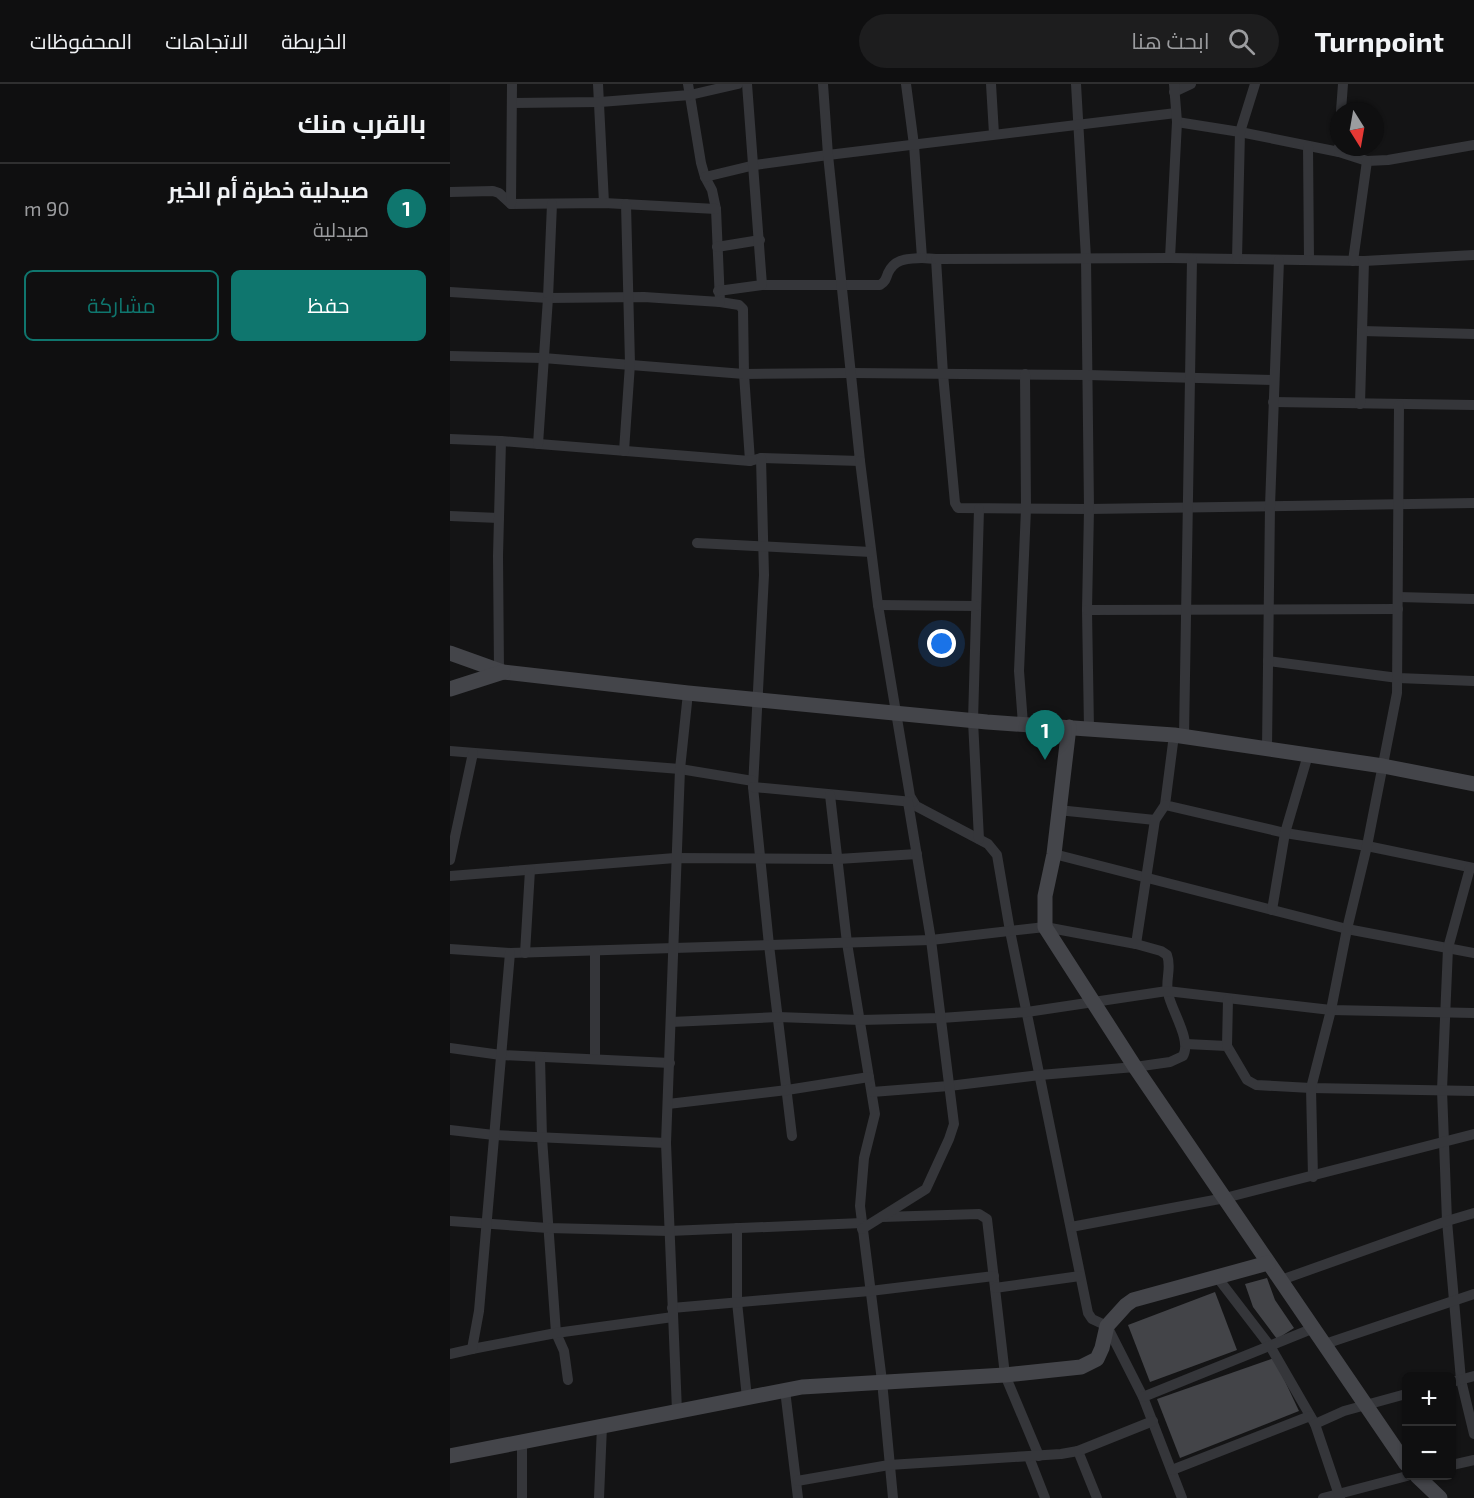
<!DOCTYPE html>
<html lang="ar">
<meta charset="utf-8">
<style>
:root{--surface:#0f0f10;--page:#1d1d1e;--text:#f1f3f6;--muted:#9b9c9f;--line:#2f2f30;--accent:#0f766e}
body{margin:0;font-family:"Exo 2",Cairo,sans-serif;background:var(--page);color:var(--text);direction:rtl}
.controls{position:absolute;right:18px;bottom:18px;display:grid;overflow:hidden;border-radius:9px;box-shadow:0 2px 4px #0004}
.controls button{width:54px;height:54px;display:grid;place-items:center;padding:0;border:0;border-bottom:2px solid var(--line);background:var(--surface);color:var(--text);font:30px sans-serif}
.compass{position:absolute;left:880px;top:18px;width:54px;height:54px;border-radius:50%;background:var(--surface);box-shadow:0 2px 4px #0004;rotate:169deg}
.you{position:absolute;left:492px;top:560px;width:21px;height:21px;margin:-15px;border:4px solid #fff;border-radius:50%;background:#1a73e8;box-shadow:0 0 0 9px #1a73e833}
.badge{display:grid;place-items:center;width:39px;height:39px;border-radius:50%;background:var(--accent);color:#fff;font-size:20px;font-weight:700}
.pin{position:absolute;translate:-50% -50px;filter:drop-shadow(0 2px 3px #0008)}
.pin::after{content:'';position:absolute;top:32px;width:21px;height:18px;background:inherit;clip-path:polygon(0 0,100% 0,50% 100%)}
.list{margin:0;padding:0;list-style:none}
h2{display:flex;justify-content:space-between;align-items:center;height:78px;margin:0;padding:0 24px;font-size:26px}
h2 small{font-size:20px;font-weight:400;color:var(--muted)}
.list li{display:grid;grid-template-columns:39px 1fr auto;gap:18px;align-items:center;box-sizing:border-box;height:90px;padding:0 24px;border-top:2px solid var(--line)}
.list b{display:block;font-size:22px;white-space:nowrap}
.list p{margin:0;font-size:20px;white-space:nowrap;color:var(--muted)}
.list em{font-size:20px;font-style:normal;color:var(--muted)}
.actions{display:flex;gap:12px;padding:18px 24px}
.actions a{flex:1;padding:14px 0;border:2px solid var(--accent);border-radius:9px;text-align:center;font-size:21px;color:var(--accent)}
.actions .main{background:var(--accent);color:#fff}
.icon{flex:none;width:33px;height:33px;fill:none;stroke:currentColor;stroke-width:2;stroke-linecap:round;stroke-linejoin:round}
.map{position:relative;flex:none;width:1024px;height:1414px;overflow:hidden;direction:ltr}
header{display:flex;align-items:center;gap:36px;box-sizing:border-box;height:84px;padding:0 30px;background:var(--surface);border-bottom:2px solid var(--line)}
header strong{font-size:28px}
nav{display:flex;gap:33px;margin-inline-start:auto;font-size:21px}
.search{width:420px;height:54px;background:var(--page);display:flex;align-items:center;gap:15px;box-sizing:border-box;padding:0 21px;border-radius:33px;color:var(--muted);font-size:22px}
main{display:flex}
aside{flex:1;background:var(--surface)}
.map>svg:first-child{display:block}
</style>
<header>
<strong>Turnpoint</strong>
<div class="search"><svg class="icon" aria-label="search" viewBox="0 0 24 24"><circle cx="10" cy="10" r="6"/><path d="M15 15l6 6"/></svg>ابحث هنا</div>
<nav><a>الخريطة</a><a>الاتجاهات</a><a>المحفوظات</a></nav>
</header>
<main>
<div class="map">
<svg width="1024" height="1414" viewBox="0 0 1024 1414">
<rect width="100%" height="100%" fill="#141415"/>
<g fill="#434448">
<path d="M817,1194l8,22 19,28 -17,11 -24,-32 -8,-23z"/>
<path d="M765,1208l22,58 -87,32 -22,-57z"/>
<path d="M824,1274l25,53 -119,47 -23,-59z"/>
</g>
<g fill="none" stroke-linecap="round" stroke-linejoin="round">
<g stroke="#35363a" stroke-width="10">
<path d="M148,0l6,119"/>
<path d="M238,0l13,79 4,14 7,13 4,19 4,93 19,3 4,4 1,65 6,87"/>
<path d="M456,0l8,61 8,113 14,1 7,115 12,129 3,5 131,1 385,-6"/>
<path d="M541,0l3,50"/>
<path d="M626,0l10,174 3,251 -2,101 2,119"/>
<path d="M724,8l17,-8"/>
<path d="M63,19l87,-1 90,-7 48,-11"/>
<path d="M891,27l2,-27"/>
<path d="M727,38l63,10 99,20"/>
<path d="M858,62l1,114"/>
<path d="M889,63v5l28,9 21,-1 86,-15"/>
<path d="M255,93l50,-12 73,-10 348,-42"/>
<path d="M0,108l43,-1 6,2 12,11 93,-1 112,6"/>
<path d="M61,120l1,-120"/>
<path d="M267,163l43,-7"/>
<path d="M720,174l7,-136 -3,-38"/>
<path d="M486,175l234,-1 194,3 110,-6"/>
<path d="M787,175l3,-127 15,-48"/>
<path d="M903,177l14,-100"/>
<path d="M312,201h118c5,-3 6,-6 8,-12 7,-15 19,-14 34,-15"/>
<path d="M268,207l44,-6 -15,-201"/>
<path d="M0,208l98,6 96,-1 76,5"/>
<path d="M912,247l112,3"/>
<path d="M0,272l93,2 201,16 108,-1 236,2 186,5"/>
<path d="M823,318l201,3"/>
<path d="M910,320l4,-143"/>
<path d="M0,355l51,2 249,20 11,-3 99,3 -32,-306 -5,-71"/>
<path d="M88,360l10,-146 4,-94"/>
<path d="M174,367l6,-87 -4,-160"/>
<path d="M311,374l3,117 -11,212 16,158 23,191"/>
<path d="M410,377l18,144 32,191 6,10 72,38 9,11 13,76 78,382 4,6 15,7 36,71 39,101"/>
<path d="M529,425l-6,212 6,118"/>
<path d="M0,432l49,2"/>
<path d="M247,459l174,9"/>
<path d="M948,513l76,2"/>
<path d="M428,521l98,1"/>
<path d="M637,526l311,-1"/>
<path d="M818,577l130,17 76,3"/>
<path d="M49,587l-1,-115 3,-115"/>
<path d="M573,640l-4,-53 7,-162 -1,-135"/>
<path d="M724,651l-9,70 120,28 82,13 107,22"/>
<path d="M734,652l8,-477"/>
<path d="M817,664l3,-242 9,-246"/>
<path d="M0,667l230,18 73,12"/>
<path d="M303,703l160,15"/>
<path d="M380,711l17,148 28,171 -11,44 -4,48 22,175 11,117"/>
<path d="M608,726l97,10"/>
<path d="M604,770l293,75 127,24"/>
<path d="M0,776l23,-107"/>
<path d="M1020,784l-22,80 -6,142 5,131 14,159 13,54"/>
<path d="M0,792l225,-18 163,1 79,-5"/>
<path d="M822,826l13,-77 23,-78"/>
<path d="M686,860l19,-124 10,-15"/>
<path d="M0,865l60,4 421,-13 114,-13 91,17 25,7 6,4c5,13 -2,25 1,38 3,17 24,47 15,63l-13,6 -35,5 -95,8 -91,11 -77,6"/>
<path d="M145,867v107"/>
<path d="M75,869l5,-83"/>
<path d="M221,938l107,-5 82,3 81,-2 86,-6 140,-21 164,19 143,3"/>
<path d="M736,960l41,2 20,34 9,5 55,3 163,3"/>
<path d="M777,962l1,-47"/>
<path d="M0,964l51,7 169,8"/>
<path d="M90,973l2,81 14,195 8,18 4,29"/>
<path d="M218,1020l119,-14 82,-13"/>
<path d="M0,1046l44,5 172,8"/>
<path d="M863,1093l-2,-89 20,-78 16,-81 20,-83 30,-153 2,-288"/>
<path d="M432,1133l97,-3 8,5 18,156 34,81"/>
<path d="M0,1137l98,7 121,3 193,-8"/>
<path d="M621,1143l154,-29 249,-64"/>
<path d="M287,1144v74l10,96"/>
<path d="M412,1145l64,-40 23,-50 5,-15 -23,-184 -23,-138"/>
<path d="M767,1193l53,69 45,78"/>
<path d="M831,1196l166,-59 27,-8"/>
<path d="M545,1204l85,-12"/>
<path d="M222,1224l198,-17 124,-15"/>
<path d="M875,1260l149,-50"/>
<path d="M22,1265l84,-16 117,-16"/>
<path d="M0,1270l22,-5 7,-38 31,-358"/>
<path d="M1002,1298l22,-6"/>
<path d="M335,1306l13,108"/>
<path d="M693,1313l171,-69"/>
<path d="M227,1327l-11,-268 14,-374 8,-76"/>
<path d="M628,1367l19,47"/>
<path d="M579,1373l16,41"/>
<path d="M1002,1381l22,-5"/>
<path d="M722,1386l138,-54"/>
<path d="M347,1397l92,-16 172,-11 17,-3 75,-30"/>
<path d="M72,1414v-56"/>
<path d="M149,1414l3,-72"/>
<path d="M873,1414l84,-22"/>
<path d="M890,1414l-25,-74 29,-13 62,-17"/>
</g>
<g stroke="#44454a" stroke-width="15">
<path d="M0,569l53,19 185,21 299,29 187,13 209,31 91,18"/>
<path d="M0,605l53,-17"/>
<path d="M619,643l-15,127 -9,42v31l90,140 271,397"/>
<path d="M0,1372l352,-69 203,-12 76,-8 16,-8 5,-11 5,-22 19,-21 7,-5 135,-37"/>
<path d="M967,1392l23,22"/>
</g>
</g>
</svg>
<div class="controls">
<button>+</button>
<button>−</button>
</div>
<svg class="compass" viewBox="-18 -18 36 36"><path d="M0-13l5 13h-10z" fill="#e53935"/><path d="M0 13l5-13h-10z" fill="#9b9c9f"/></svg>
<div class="you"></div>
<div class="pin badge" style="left:595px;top:676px">1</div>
</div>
<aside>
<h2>بالقرب منك<small></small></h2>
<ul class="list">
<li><span class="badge">1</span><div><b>صيدلية خطرة أم الخير</b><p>صيدلية</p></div><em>90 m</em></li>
</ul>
<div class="actions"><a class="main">حفظ</a><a>مشاركة</a></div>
</aside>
</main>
